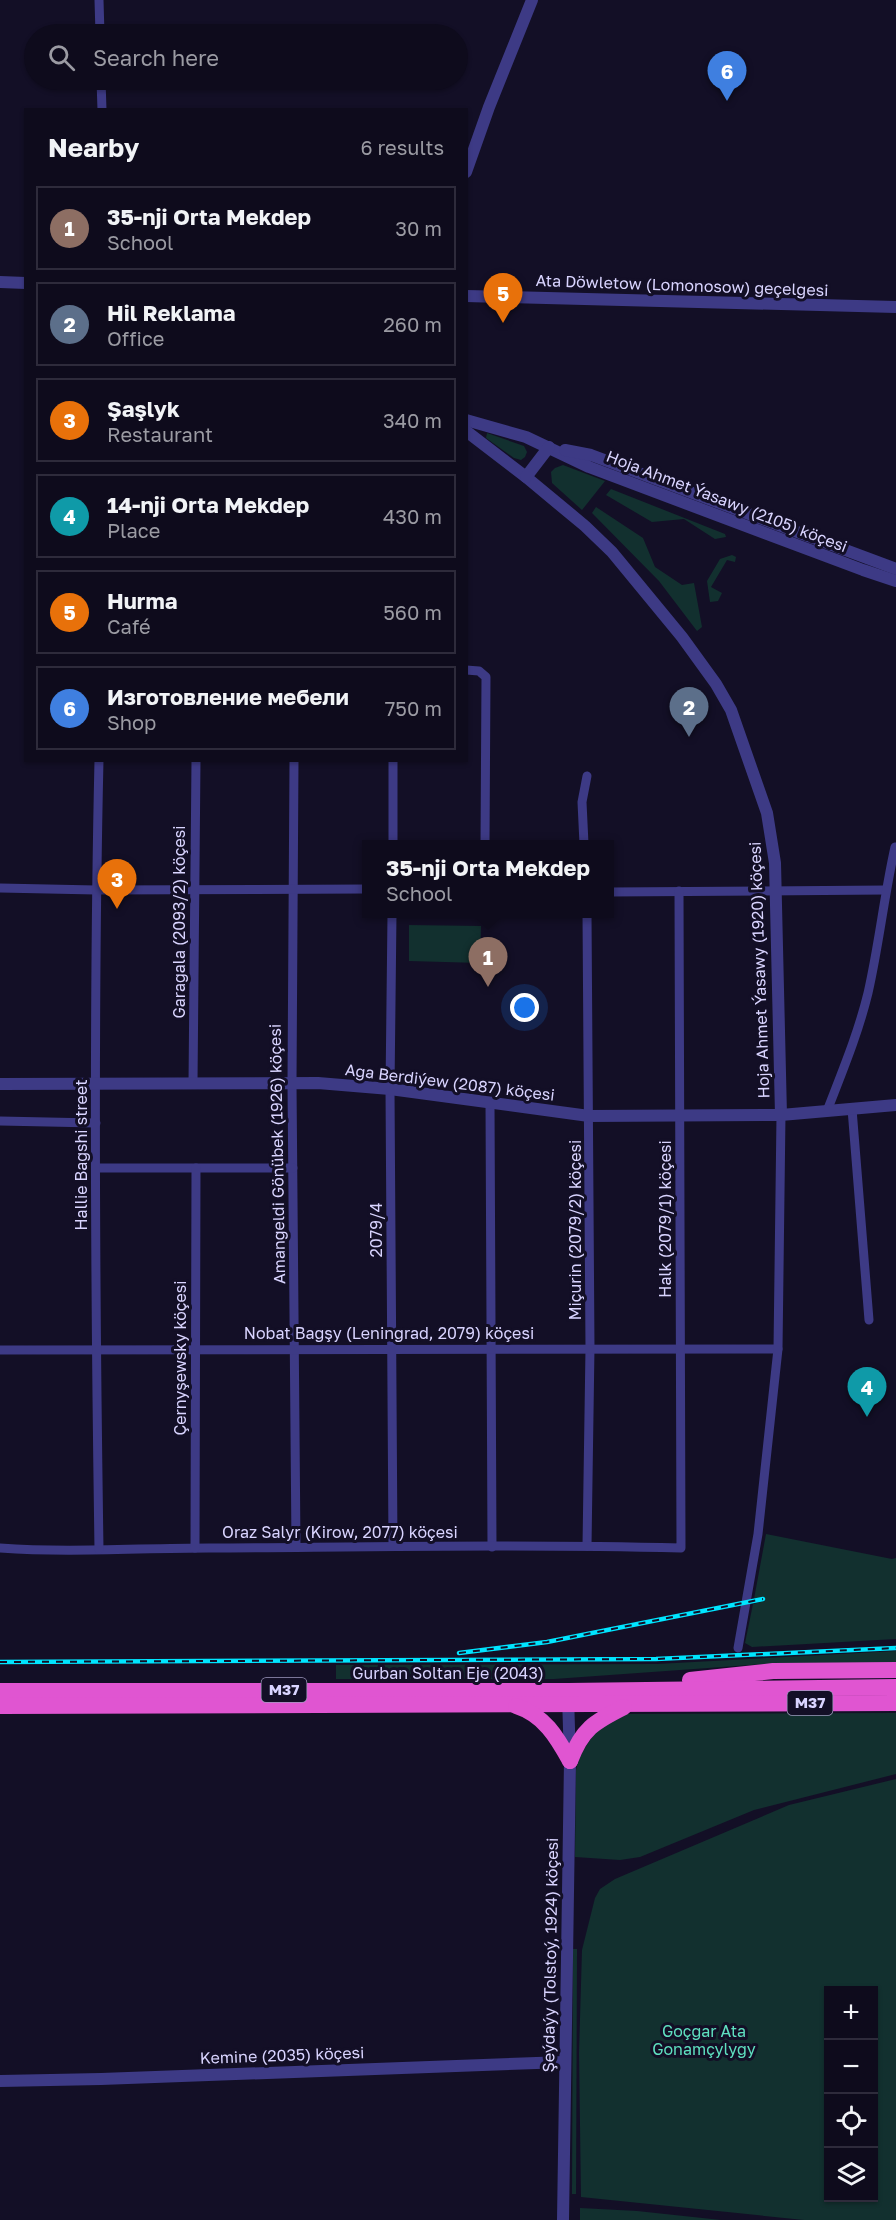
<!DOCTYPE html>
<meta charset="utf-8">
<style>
:root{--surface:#0e0b1c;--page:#1c1929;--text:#f1f3f6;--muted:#9b9ba3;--line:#2e2b3b;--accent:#2563eb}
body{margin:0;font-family:"Golos Text",sans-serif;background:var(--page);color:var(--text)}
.controls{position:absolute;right:18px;bottom:18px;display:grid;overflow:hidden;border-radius:0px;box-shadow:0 2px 4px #0004}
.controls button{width:54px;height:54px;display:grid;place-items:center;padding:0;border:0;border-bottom:2px solid var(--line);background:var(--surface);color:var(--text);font:30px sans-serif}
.you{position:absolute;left:525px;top:1008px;width:21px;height:21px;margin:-15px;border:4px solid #fff;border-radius:50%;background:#1a73e8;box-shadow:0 0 0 9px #1a73e833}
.badge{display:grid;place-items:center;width:39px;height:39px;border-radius:50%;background:var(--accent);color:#fff;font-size:20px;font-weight:700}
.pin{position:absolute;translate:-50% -50px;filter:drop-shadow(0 2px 3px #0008)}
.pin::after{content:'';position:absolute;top:32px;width:21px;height:18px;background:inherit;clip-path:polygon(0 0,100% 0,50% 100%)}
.popup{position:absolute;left:362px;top:840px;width:252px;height:78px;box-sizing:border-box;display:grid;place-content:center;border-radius:0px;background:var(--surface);filter:drop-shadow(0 2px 4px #0005);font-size:20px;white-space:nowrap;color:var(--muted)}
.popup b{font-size:22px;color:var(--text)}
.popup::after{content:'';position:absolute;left:50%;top:100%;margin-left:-12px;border:12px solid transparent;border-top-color:var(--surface)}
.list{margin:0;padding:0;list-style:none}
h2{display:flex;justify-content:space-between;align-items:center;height:78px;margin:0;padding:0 24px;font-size:26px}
h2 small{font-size:20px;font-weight:400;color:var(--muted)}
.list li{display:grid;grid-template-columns:39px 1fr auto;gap:18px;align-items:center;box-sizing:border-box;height:84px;margin:0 12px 12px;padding:0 12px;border:2px solid var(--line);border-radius:0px}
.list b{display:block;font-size:22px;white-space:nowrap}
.list p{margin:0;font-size:20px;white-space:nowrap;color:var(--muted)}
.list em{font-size:20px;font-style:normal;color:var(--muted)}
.icon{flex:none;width:33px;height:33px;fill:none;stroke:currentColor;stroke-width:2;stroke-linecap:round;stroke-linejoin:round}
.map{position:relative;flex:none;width:896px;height:2220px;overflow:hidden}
.search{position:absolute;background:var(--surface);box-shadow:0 2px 4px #0004;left:24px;top:24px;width:444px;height:66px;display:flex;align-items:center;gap:15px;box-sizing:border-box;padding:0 21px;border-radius:33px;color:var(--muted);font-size:22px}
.panel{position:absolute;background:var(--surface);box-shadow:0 2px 4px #0004;left:24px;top:108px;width:444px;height:654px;border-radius:0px}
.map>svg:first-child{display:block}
</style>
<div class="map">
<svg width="896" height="2220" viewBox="0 0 896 2220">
<rect width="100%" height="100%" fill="#130f26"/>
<g fill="#12302f" fill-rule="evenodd">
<path d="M487,433l37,13 3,6 -2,5 -4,3 -7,-2 -28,-20z"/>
<path d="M563,465l42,16 -23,29 -30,-27 -1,-11 4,-4z"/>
<path d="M611,489l114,45 1,3 -11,2 -31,-20 -32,3 -46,-27z"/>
<path d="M596,507l47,31 12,29 27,18 12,-2 8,44 -5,4 -38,-50 -67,-68z"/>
<path d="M732,555l4,2 -1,5 -8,-2 -16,27 11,6 -4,8 -8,1 -3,-21 13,-22z"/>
<path d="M409,925l72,1 -1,37 -71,-2z"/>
<path d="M766,1534l126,25 4,-1v81l-144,8 -7,-4 8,-39 12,-3 -1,-4 -10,2z"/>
<path d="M896,1651v12l-132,1 -210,15h-218v-14l321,-1z"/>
<path d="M896,1713v61l-142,36 -114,47 -20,3 -45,-3 1,-87 3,-13 19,-29 25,-14z"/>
<path d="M896,1779v441h-92l-223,-23 -2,-144 3,-103 13,-52 5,-9 15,-10 174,-74zM828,1990h46v208h-46z"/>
<path d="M573,1949h4l-1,245h-4z"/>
<path d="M580,2208l57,3 84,9h-141z"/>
</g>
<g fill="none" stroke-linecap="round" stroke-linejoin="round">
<g stroke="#3d3a85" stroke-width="9">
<path d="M99,0l1,34"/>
<path d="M101,80l1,30"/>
<path d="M466,670l13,1 7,6 -1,167"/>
<path d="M294,760l-2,323 4,464"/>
<path d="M393,844v-84"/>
<path d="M584,844l-2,-42 5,-26"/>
<path d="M0,888l96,2 270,-1"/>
<path d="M610,892l276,-2"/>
<path d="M392,914l-2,175 3,457"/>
<path d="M587,914l3,434 -3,198"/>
<path d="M193,1083l3,-323"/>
<path d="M490,1102l2,445"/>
<path d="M852,1109l17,211"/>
<path d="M827,1111c15,-39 31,-77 41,-118 11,-48 16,-97 27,-146"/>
<path d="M0,1121l96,2"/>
<path d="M96,1168h197"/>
<path d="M0,1350l778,-1"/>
<path d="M0,1548c69,5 139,0 209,0 157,-1 315,-4 472,0l-2,-657"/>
<path d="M195,1548l1,-380"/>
<path d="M99,1549c-4,-263 -6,-526 0,-789"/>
<path d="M738,1648l20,-114 20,-185 3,-234"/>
</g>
<g stroke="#3d3a85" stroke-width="12">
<path d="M466,172l23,-65 43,-107"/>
<path d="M0,282l26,1"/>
<path d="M466,296l430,11"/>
<path d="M466,420l60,17 63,30 274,103 33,11"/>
<path d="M466,431l60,46 59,49 27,26 70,85 34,47 15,26 36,103 8,50 6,252"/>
<path d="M565,450l26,5 305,114"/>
<path d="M526,477l23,-30"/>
<path d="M0,1084l318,-1 72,6 199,27 192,-1 115,-10"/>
<path d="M0,2081l101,-2 464,-17"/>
<path d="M563,2220l7,-459 -2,-65"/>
</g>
<g stroke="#e055d1" stroke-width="16">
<path d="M690,1680l83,-9 123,-1"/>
<path d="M0,1691h568l328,-4"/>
<path d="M0,1706l896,-3"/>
<path d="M516,1706c28,9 41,31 54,55"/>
<path d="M570,1761c12,-32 24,-39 54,-54"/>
</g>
<defs>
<g id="rail">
<path d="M459,1653l88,-11 216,-43"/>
<path d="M0,1662l656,-3 240,-11"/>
</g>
</defs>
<use href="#rail" stroke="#00e5ff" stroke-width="4.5"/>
<use href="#rail" stroke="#130f26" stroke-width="2" stroke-dasharray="7" stroke-linecap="butt"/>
</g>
<g text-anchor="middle" stroke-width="6" stroke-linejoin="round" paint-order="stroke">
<g fill="#130f26" stroke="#9e99be" stroke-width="1.5">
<rect x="261.5" y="1678" width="45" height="24" rx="4.5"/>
<rect x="787.5" y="1691" width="45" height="24" rx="4.5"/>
</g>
<g font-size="15" font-weight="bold" fill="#d9d4ff">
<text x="284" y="1695">M37</text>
<text x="810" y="1708">M37</text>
</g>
<g font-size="16" fill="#d9d4ff" stroke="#130f26">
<text transform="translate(682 285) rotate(2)" y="6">Ata Döwletow (Lomonosow) geçelgesi</text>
<text transform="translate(727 501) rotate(21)" y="6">Hoja Ahmet Ýasawy (2105) köçesi</text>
<text transform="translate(179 922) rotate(-90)" y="6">Garagala (2093/2) köçesi</text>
<text transform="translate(759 970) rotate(-92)" y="6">Hoja Ahmet Ýasawy (1920) köçesi</text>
<text transform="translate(450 1082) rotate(7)" y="6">Aga Berdiýew (2087) köçesi</text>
<text transform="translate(277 1154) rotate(-91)" y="6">Amangeldi Gönübek (1926) köçesi</text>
<text transform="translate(81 1155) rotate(-90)" y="6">Hallie Bagshi street</text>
<text transform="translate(665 1219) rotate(-90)" y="6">Halk (2079/1) köçesi</text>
<text transform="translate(376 1230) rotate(-90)" y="6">2079/4</text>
<text transform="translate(575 1230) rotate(-90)" y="6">Miçurin (2079/2) köçesi</text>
<text x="389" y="1339">Nobat Bagşy (Leningrad, 2079) köçesi</text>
<text transform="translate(180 1358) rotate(-90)" y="6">Çernyşewsky köçesi</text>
<text x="340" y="1538">Oraz Salyr (Kirow, 2077) köçesi</text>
<text x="448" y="1679">Gurban Soltan Eje (2043)</text>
<text transform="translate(550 1955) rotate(-89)" y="6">Şeýdaýy (Tolstoý, 1924) köçesi</text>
<text transform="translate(282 2055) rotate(-2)" y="6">Kemine (2035) köçesi</text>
</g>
<g font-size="16" fill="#5fe0c0" stroke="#130f26">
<text x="704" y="2037">Goçgar Ata<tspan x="704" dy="18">Gonamçylygy</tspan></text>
</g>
</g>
</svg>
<div class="controls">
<button>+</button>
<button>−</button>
<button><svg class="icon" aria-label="locate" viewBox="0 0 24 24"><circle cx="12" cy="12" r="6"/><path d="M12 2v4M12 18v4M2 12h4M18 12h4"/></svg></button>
<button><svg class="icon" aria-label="layers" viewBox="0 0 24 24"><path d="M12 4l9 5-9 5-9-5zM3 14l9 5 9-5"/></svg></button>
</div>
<div class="you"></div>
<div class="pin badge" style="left:488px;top:987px;background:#8d6e63">1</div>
<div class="popup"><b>35-nji Orta Mekdep</b>School</div>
<div class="pin badge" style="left:689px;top:737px;background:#5c6f8a">2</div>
<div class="pin badge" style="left:117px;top:909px;background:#e8710a">3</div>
<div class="pin badge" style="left:867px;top:1417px;background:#0f9aa8">4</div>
<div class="pin badge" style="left:503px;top:323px;background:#e8710a">5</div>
<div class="pin badge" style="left:727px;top:101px;background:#3f7fe0">6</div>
<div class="search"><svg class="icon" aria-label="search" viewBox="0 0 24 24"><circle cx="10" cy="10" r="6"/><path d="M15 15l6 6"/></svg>Search here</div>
<section class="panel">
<h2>Nearby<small>6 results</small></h2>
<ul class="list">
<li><span class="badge" style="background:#8d6e63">1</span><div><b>35-nji Orta Mekdep</b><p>School</p></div><em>30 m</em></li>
<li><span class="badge" style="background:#5c6f8a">2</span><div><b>Hil Reklama</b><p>Office</p></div><em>260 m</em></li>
<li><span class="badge" style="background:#e8710a">3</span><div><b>Şaşlyk</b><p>Restaurant</p></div><em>340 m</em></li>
<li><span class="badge" style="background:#0f9aa8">4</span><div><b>14-nji Orta Mekdep</b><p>Place</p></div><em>430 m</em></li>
<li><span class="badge" style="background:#e8710a">5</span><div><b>Hurma</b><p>Café</p></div><em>560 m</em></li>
<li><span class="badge" style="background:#3f7fe0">6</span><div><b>Изготовление мебели</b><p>Shop</p></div><em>750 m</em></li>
</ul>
</section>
</div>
